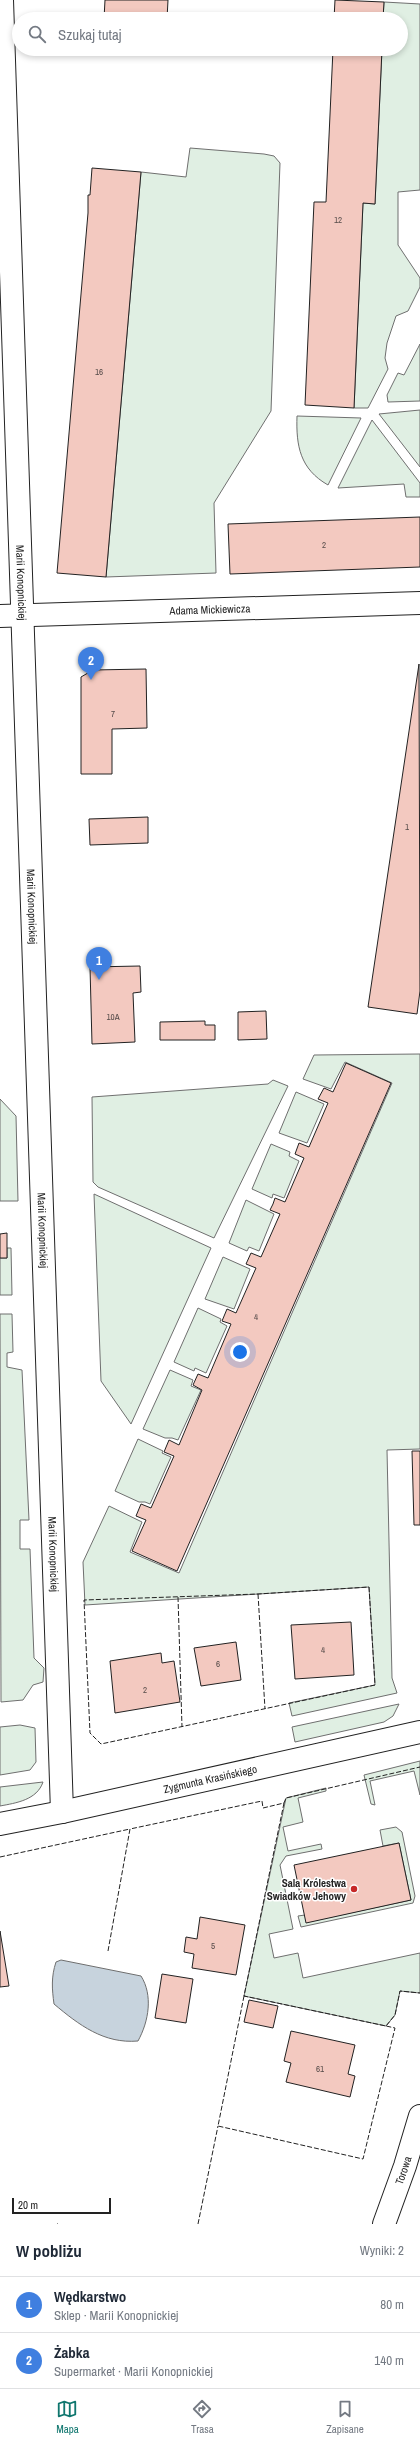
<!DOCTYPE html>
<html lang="pl">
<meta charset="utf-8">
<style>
:root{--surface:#fff;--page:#f2f2f3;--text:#1f2937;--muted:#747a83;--line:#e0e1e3;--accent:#0f766e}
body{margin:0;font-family:"Archivo Narrow",sans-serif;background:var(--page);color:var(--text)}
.scale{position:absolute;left:12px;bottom:10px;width:99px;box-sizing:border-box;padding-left:4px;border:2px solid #222;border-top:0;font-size:11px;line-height:14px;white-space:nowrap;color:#222;-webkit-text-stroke:3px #fff;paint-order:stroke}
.you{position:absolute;left:240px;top:1352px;width:14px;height:14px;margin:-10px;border:3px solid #fff;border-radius:50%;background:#1a73e8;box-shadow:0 0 0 6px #1a73e833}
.badge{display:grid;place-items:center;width:26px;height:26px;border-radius:50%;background:var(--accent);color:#fff;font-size:13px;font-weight:700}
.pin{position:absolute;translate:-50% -33px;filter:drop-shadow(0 1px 2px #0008)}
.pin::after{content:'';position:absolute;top:21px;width:14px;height:12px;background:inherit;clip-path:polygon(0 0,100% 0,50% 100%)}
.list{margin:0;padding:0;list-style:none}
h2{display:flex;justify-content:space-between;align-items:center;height:52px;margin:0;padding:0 16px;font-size:17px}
h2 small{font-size:13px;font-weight:400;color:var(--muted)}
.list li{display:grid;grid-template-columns:26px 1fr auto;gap:12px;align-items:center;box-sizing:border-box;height:56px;padding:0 16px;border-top:1px solid var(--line)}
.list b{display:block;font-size:15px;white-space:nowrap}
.list p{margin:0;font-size:13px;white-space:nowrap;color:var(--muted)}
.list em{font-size:13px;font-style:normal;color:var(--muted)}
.icon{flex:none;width:22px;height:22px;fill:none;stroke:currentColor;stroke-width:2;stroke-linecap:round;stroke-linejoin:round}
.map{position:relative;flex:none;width:420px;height:2224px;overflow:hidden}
.search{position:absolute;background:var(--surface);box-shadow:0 2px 6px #0003;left:12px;right:12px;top:12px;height:44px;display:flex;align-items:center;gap:10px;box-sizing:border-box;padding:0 14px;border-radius:22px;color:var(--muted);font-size:15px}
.sheet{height:164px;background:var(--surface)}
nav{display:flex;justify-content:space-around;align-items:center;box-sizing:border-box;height:56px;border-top:1px solid var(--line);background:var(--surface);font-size:11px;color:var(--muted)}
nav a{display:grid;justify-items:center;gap:2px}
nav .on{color:var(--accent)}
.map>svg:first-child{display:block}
</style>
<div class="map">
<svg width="420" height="2224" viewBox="0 0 420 2224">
<rect width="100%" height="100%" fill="#fff"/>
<g fill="#e0efe3" stroke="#6f6f6f">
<path d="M384,2l36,2v186l-22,2v53l22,33v9l-12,24 -12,5 -9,27 -2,15 3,11 -20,39h-14l9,-205 12,1 7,-155h19v-30h-18z"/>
<path d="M190,148l74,6 10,2 6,7 -9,248 -57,92 2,70 -110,4 35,-405 45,5z"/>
<path d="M420,344v57l-32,1 -1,-7 11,-22 6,2z"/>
<path d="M420,410v57l-41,-53z"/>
<path d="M297,416l64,2 -33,67c-28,-16 -32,-39 -31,-69z"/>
<path d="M372,420l48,63v14h-14l-2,-13 -66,4z"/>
<path d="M420,1054v395l-33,1 5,228 5,15 -105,23 -3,-13 86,-18 -6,-98 -284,18 -2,-43 26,-56 33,16 -12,30 49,21 213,-490 -47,-21 -14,27 -28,-10 11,-24z"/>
<path d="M273,1080l15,6 -74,152 -116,-51 -5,-5 -1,-85 176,-13z"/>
<path d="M296,1092l28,12 -17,39 -28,-10z"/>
<path d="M0,1099l16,17 2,85h-18z"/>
<path d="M271,1144l19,8 -1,4 10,5 -15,37 -11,-4 -1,4 -20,-9z"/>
<path d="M94,1194l117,54 -80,176 -30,-43z"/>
<path d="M246,1200l28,14 -15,37 -10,-4 -2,4 -18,-8z"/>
<path d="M7,1248h4l1,47h-12v-37h7z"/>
<path d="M223,1257l27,12 -16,40 -29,-10z"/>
<path d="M198,1308l23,11 -1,3 7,4 -21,47 -11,-5 -1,3 -20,-9z"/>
<path d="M0,1314h12l1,38 -6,1v14l15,3 7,150h-9v29h10l4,109 10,10 -1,14 -10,3 -10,15 -22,2z"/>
<path d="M170,1370l23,10 -2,6 10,4 -23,50 -6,-2h-7l-22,-9z"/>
<path d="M138,1439l25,12 -1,2 9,4 -21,47 -5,-2h-6l-24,-11z"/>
<path d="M399,1704l-6,12 -9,6 -89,20 -3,-15z"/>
<path d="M20,1725l15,3 1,34 -6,8 -30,5v-48z"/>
<path d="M420,1761v34l-6,-24 -44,10 5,24 -4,-1 -7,-29z"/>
<path d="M43,1782c-6,18 -27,21 -43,24v-19z"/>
<path d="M326,1788v3l-28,7 5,24 -20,5 5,24 33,-7 1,5 -36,7 -6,9 13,64 -24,5 5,24 24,-5 5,25 117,-25v40l-20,-2 -5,24 -9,11 -142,-30 42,-198z"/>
<path d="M396,1827l6,5 13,64 -2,7 -112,24 -3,-11 7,-1 2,7 104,-22 -12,-57 -16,3 -3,-16z"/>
</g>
<path fill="#c7d3dd" stroke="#6f6f6f" d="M61,1960l80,16c12,19 8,45 -3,65 -34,3 -59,-16 -84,-37 -2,-15 -3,-27 2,-42z"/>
<g fill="#f3c9c0" stroke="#222">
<path d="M105,0h63l-1,19h-63z"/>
<path d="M335,0l49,2 -1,17h-49z"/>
<path d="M333,49h49l-7,155 -12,-1 -9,205 -49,-3 9,-203h12z"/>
<path d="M92,168l49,4 -35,405 -49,-4 31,-360v-18h2z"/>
<path d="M420,517v50l-190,7 -2,-50z"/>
<path d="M419,664l1,327 -3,23 -49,-7z"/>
<path d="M146,669l1,59 -35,1v45h-31v-97l12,-7z"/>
<path d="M148,817v26l-58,2 -1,-26z"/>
<path d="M140,966l1,26 -8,1 2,49 -43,2 -2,-77z"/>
<path d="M266,1011l1,28 -29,1v-28z"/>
<path d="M205,1021v4h10v15h-55v-18z"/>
<path d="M346,1063l45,20 -214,488 -45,-20 14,-31 -10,-4 5,-12 10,4 23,-52 -10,-4 5,-12 10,5 23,-55 -9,-5 5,-11 10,4 23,-54 -9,-3 5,-12 9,4 20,-45 -10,-4 5,-11 10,4 19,-43 -10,-4 3,-6 2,-6 10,4 19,-44 -9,-4 4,-11 10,4 19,-44 -10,-4 6,-11 9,4z"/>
<path d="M7,1233v25h-7v-24z"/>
<path d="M412,1451h8v74h-6z"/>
<path d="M351,1622l3,53 -59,4 -4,-54z"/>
<path d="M236,1642l5,38 -40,6 -7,-38z"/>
<path d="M161,1653l1,10 12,-2 6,41 -65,11 -5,-52z"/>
<path d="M399,1843l12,57 -105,23 -12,-58z"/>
<path d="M200,1917l45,8 -9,50 -44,-7 2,-14 -10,-2 2,-15 11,2z"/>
<path d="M0,1931l9,55 -9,1z"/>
<path d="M162,1974l31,5 -7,44 -31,-5z"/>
<path d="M249,2000l29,6 -5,22 -29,-6z"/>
<path d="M291,2031l64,14 -7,29 7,2 -5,21 -64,-15 5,-19 -7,-2z"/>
</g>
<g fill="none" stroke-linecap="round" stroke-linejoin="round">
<defs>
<g id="street">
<path id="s1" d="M2,0l60,1812"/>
<path id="s2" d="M0,616l420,-13"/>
<path id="s3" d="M384,2224l21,-58 15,-50"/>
</g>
<g id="secondary">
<path id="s4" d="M0,1824l62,-12 358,-80"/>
</g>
</defs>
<use href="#street" stroke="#222" stroke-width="24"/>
<use href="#secondary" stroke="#222" stroke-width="24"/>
<use href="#street" stroke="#fff" stroke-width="22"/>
<use href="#secondary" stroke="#fff" stroke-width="22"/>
<g stroke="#222" stroke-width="1" stroke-dasharray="5 2" stroke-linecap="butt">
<path d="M369,1587l6,98 -274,59 -11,-11 -6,-133 174,-6z"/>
<path d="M258,1594l7,115"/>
<path d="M178,1597l4,130"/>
<path d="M284,1803l-40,193 142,30 9,-11 5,-24 20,2"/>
<path d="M0,1857l130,-28"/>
<path d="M108,1951l22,-122 132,-28 1,7 21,-5 2,-5 134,-31"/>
<path d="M244,1996l-26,130 145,33 32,-131 -9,-2"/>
<path d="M57,2224h1"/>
<path d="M198,2224l20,-98"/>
</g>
</g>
<circle fill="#c62828" stroke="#fff" stroke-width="1.5" cx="354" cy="1889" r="4"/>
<g text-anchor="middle" stroke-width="3" stroke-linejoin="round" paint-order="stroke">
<g font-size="9" fill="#564c4a">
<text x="338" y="223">12</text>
<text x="99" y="375">16</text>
<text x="324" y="548">2</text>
<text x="113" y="717">7</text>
<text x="407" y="830">1</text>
<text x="113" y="1020">10A</text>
<text x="256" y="1320">4</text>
<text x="323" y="1653">4</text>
<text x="218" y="1667">6</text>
<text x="145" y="1693">2</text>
<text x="213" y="1949">5</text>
<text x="320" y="2072">61</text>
</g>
<g font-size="11" fill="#222" stroke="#fff">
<text dy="4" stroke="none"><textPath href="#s1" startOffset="583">Marii Konopnickiej</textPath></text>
<text dy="4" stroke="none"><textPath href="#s2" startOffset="210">Adama Mickiewicza</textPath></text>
<text dy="4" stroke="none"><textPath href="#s1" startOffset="907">Marii Konopnickiej</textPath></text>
<text dy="4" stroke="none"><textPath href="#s1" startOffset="1231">Marii Konopnickiej</textPath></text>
<text dy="4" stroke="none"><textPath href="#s1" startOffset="1555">Marii Konopnickiej</textPath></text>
<text dy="4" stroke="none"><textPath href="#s4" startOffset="215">Zygmunta Krasińskiego</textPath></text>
<text dy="4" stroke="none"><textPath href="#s3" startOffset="57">Torowa</textPath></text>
</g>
<g font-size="11" font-weight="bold" fill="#222" stroke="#fff" text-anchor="end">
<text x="346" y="1887">Sala Królestwa<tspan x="346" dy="13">Swiadków Jehowy</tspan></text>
</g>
</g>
</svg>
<div class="scale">20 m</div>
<div class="you"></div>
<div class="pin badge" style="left:99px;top:980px;background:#3f7fe0">1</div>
<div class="pin badge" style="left:91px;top:680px;background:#3f7fe0">2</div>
<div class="search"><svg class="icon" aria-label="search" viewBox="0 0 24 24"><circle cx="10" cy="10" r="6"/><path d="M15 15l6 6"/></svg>Szukaj tutaj</div>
</div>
<section class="sheet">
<h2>W pobliżu<small>Wyniki: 2</small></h2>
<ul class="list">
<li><span class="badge" style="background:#3f7fe0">1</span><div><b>Wędkarstwo</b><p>Sklep · Marii Konopnickiej</p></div><em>80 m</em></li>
<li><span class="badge" style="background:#3f7fe0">2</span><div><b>Żabka</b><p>Supermarket · Marii Konopnickiej</p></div><em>140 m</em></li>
</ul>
</section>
<nav>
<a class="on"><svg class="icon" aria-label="map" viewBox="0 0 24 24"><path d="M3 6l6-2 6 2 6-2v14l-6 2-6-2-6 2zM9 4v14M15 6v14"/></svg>Mapa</a>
<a><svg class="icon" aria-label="directions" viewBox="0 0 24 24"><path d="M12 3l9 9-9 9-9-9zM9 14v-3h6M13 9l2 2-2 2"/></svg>Trasa</a>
<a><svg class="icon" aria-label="saved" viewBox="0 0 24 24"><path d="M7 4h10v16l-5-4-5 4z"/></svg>Zapisane</a>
</nav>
